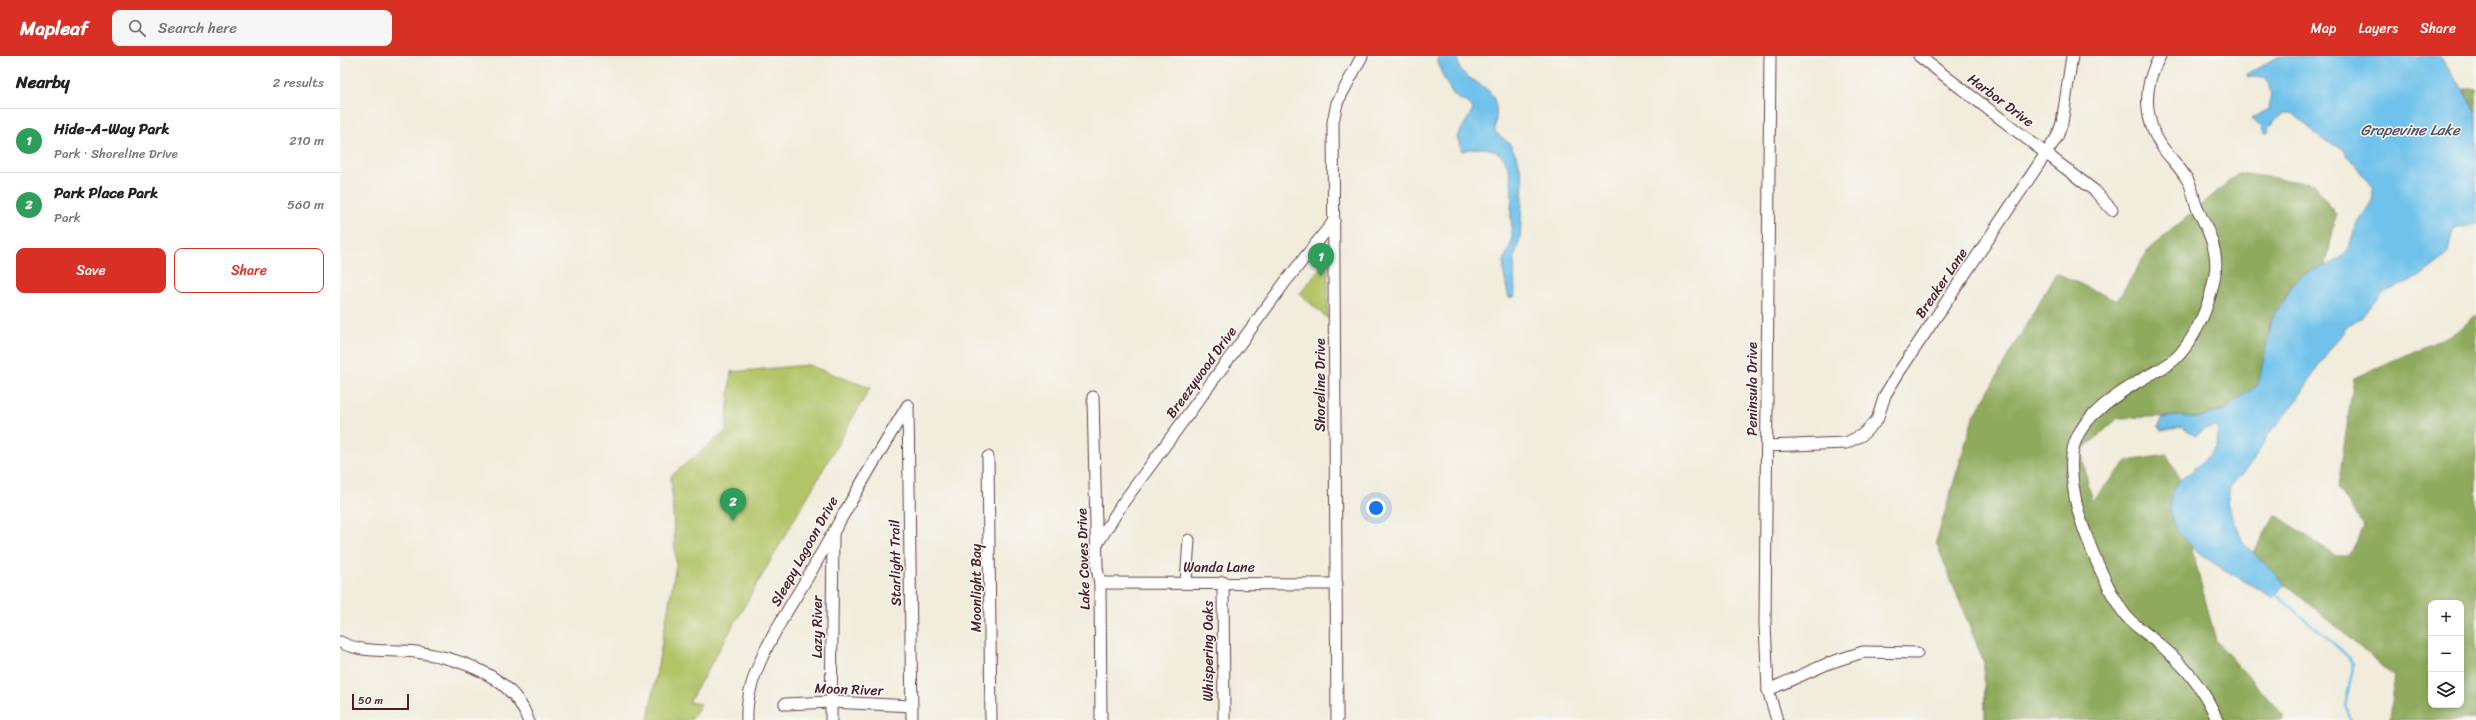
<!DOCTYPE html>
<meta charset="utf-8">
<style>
:root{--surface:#fff;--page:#f6f6f6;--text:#222;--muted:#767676;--line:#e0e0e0;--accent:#d93025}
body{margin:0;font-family:Sriracha,sans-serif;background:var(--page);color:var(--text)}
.controls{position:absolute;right:12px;bottom:12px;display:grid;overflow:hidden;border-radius:8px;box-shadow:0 2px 6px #0003}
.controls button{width:36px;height:36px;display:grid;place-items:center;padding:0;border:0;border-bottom:1px solid var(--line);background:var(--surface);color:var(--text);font:20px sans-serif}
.scale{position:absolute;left:12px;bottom:10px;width:57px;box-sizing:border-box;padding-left:4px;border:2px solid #4a1f2b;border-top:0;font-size:11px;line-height:14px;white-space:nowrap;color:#4a1f2b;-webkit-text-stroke:3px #f6f6f2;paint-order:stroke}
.you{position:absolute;left:1036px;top:452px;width:14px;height:14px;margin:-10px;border:3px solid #fff;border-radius:50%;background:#1a73e8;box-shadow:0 0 0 6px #1a73e833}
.badge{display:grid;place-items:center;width:26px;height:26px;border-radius:50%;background:var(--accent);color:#fff;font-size:13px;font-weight:700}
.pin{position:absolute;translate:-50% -33px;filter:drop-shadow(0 1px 2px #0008)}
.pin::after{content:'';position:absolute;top:21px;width:14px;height:12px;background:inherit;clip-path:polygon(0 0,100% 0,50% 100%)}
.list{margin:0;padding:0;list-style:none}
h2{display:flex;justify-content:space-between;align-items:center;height:52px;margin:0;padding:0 16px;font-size:17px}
h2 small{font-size:13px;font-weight:400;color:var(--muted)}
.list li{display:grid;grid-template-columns:26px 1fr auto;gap:12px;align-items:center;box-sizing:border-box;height:64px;padding:0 16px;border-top:1px solid var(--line)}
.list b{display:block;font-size:15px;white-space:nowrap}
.list p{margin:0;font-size:13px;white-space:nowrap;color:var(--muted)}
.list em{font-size:13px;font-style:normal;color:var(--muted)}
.actions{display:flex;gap:8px;padding:12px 16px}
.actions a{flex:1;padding:9px 0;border:1px solid var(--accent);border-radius:8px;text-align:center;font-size:14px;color:var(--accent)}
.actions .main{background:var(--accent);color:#fff}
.icon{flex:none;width:22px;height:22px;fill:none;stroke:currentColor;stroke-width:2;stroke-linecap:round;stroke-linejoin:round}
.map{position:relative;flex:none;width:2136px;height:664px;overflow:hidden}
header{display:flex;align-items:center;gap:24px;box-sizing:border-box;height:56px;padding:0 20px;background:var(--accent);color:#fff}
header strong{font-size:19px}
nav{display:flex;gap:22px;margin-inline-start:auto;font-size:14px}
.search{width:280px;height:36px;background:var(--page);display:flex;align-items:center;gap:10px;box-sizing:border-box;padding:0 14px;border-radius:8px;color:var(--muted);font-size:15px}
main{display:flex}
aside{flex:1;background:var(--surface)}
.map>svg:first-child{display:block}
</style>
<header>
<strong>Mapleaf</strong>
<div class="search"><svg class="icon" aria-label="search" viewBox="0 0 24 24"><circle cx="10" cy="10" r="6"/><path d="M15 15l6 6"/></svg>Search here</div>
<nav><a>Map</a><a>Layers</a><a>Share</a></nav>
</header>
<main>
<aside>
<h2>Nearby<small>2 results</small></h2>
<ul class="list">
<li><span class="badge" style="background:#2e9e5b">1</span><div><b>Hide-A-Way Park</b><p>Park · Shoreline Drive</p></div><em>210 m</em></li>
<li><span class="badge" style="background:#2e9e5b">2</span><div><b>Park Place Park</b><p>Park</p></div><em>560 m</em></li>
</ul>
<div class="actions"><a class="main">Save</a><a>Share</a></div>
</aside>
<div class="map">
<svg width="2136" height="664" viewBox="0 0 2136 664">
<rect width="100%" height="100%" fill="#f6f6f2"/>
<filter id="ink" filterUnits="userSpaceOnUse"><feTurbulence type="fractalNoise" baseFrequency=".025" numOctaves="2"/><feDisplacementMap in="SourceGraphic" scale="8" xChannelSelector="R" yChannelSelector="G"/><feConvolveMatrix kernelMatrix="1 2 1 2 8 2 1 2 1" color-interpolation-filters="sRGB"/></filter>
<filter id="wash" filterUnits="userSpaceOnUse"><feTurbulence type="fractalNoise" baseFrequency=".012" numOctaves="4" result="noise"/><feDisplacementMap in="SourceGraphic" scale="16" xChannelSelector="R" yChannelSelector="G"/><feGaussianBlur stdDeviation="0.9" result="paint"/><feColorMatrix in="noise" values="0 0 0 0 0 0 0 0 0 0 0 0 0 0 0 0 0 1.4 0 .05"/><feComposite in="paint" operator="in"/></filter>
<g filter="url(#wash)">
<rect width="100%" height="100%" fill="#f1ecdb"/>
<g fill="#b3c467" stroke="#7e7249">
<path d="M988,202v61l-28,-25z"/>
<path d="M468,309l62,23 -181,314 12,2 -10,16h-43l28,-155 -5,-89 55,-45 5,-59z"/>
</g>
<g fill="#8eaa5c" stroke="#6c6444" fill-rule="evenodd">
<path d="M2123,33h13v22z"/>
<path d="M1899,117l75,11 22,31 -10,50 -26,12 -8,7 -12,25 -6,4 -3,6 -8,52 -5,14 -30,23 -31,10 -19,-2 -60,2 -37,33 11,50 35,-40 40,-6 13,24 -4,8 1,43 13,12 26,99 67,74v5h-298l-1,-57 -48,-121 37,-124 83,-145 61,28 32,-52z"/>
<path d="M2136,259v405h-87l5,-44 -123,-104 -18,-20 23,-37 60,41h13l15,-29 -26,-40 16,-109 103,-46zM2091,547h30v102h-30z"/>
</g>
<g fill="#6fc2eb" stroke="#5c708b">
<path d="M1097,0h22c-7,20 25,26 33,39 7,11 3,25 3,37l15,12 8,15 5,22 -3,57 -6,20 1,38 -6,2c-2,-11 -7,-25 -5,-36 1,-7 6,-13 7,-20 3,-11 -1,-23 0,-34 3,-37 -2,-70 -49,-57l-5,-14 16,-27c-2,-9 -11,-7 -17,-13 -9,-9 -17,-28 -19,-41z"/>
<path d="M1940,0h160l36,55v113l-23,5 -5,23 -9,10 -20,15 -36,16 -21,23 -15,11 -23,30 -29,46 -28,33 -14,25 -23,26 -3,16 16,40 42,41 -12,14c-34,-24 -133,-59 -94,-117 2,-4 8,-6 12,-9 9,-8 18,-16 26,-25l1,-18 -4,-2 -10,2 -9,7 -13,-9 -21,4 -2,-4 2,-9 17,-2 19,2 25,-7 36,-26 16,-72c12,-8 13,-24 24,-34 11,-11 30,-11 41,-20 11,-9 12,-20 17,-32 5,-15 21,-21 16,-40l-30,-39 -19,-8 -29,-26h-12l-13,13 -1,6 -4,1 -3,-8 -9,-7 16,-10 3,-14 -3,-14 -4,-4h-16l-1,-3z"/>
</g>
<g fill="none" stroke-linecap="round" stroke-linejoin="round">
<path stroke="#6fc2eb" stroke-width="2.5" d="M1935,537c25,24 55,44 79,70l-9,42 6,15"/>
</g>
</g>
<g filter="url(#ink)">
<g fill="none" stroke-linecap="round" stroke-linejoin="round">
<defs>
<g id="minor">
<path d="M1430,0l-5,568 3,66 9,30"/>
<path d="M1579,0l176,135 17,19"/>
<path d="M1820,0c-18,31 -17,67 6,96 8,10 16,18 22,29 6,9 5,20 10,29 10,20 21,41 17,64 -4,27 -17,59 -35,80 -9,11 -24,17 -36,24 -24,15 -59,35 -69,64 -6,17 -3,37 0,55 5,29 33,97 52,120 8,9 18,15 27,23 28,22 50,47 63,80"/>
<path d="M753,341l4,171 3,15 1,137"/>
<path d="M568,350l4,314"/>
<path d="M1427,390l79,-3 16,-8 15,-15 8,-25 14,-23 158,-235 5,-14 10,-67"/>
<path d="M648,401l3,263"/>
<path d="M757,488l25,-40 164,-223 48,-60"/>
<path d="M846,526l3,-42"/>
<path d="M883,526l1,138"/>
<path d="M760,527l237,1"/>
<path d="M0,586c24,12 50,7 76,10 42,6 97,23 112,68"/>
<path d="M1428,634l61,-27 34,-11 54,1"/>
<path d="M445,648l47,-2 80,4"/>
<path d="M407,664c-3,-49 42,-110 66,-152 31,-55 62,-109 95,-163"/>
<path d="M491,664l2,-186"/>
<path d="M997,664l-4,-598 4,-19 25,-47"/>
</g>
</defs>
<use href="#minor" stroke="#633e45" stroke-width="13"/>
<use href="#minor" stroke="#fff" stroke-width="11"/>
</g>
</g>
<g text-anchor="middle" stroke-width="3" stroke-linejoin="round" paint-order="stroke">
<g font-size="14" fill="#4a1f2b" stroke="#f6f6f2">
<text transform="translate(1661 44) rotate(37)" y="5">Harbor Drive</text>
<text transform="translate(1601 227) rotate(-56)" y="5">Breaker Lane</text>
<text transform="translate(861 316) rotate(-54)" y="5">Breezywood Drive</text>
<text transform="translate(980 329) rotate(-90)" y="5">Shoreline Drive</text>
<text transform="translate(1412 333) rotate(-90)" y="5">Peninsula Drive</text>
<text transform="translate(464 495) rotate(-61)" y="5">Sleepy Lagoon Drive</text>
<text transform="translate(743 503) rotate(-92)" y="5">Lake Coves Drive</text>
<text transform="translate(555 507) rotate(-91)" y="5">Starlight Trail</text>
<text x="879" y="516">Wanda Lane</text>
<text transform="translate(636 532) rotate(-90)" y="5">Moonlight Bay</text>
<text transform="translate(477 571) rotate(-90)" y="5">Lazy River</text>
<text transform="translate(868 595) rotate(-90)" y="5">Whispering Oaks</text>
<text transform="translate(509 633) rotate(2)" y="5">Moon River</text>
</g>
<g font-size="15" font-style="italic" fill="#555065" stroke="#f6f6f2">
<text x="2070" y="79">Grapevine Lake</text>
</g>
</g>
</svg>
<div class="controls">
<button>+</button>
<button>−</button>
<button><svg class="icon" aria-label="layers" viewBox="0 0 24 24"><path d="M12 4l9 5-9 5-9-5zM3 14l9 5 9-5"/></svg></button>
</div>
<div class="scale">50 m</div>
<div class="you"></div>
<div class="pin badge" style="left:981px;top:220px;background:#2e9e5b">1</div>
<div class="pin badge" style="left:393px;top:465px;background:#2e9e5b">2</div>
</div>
</main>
